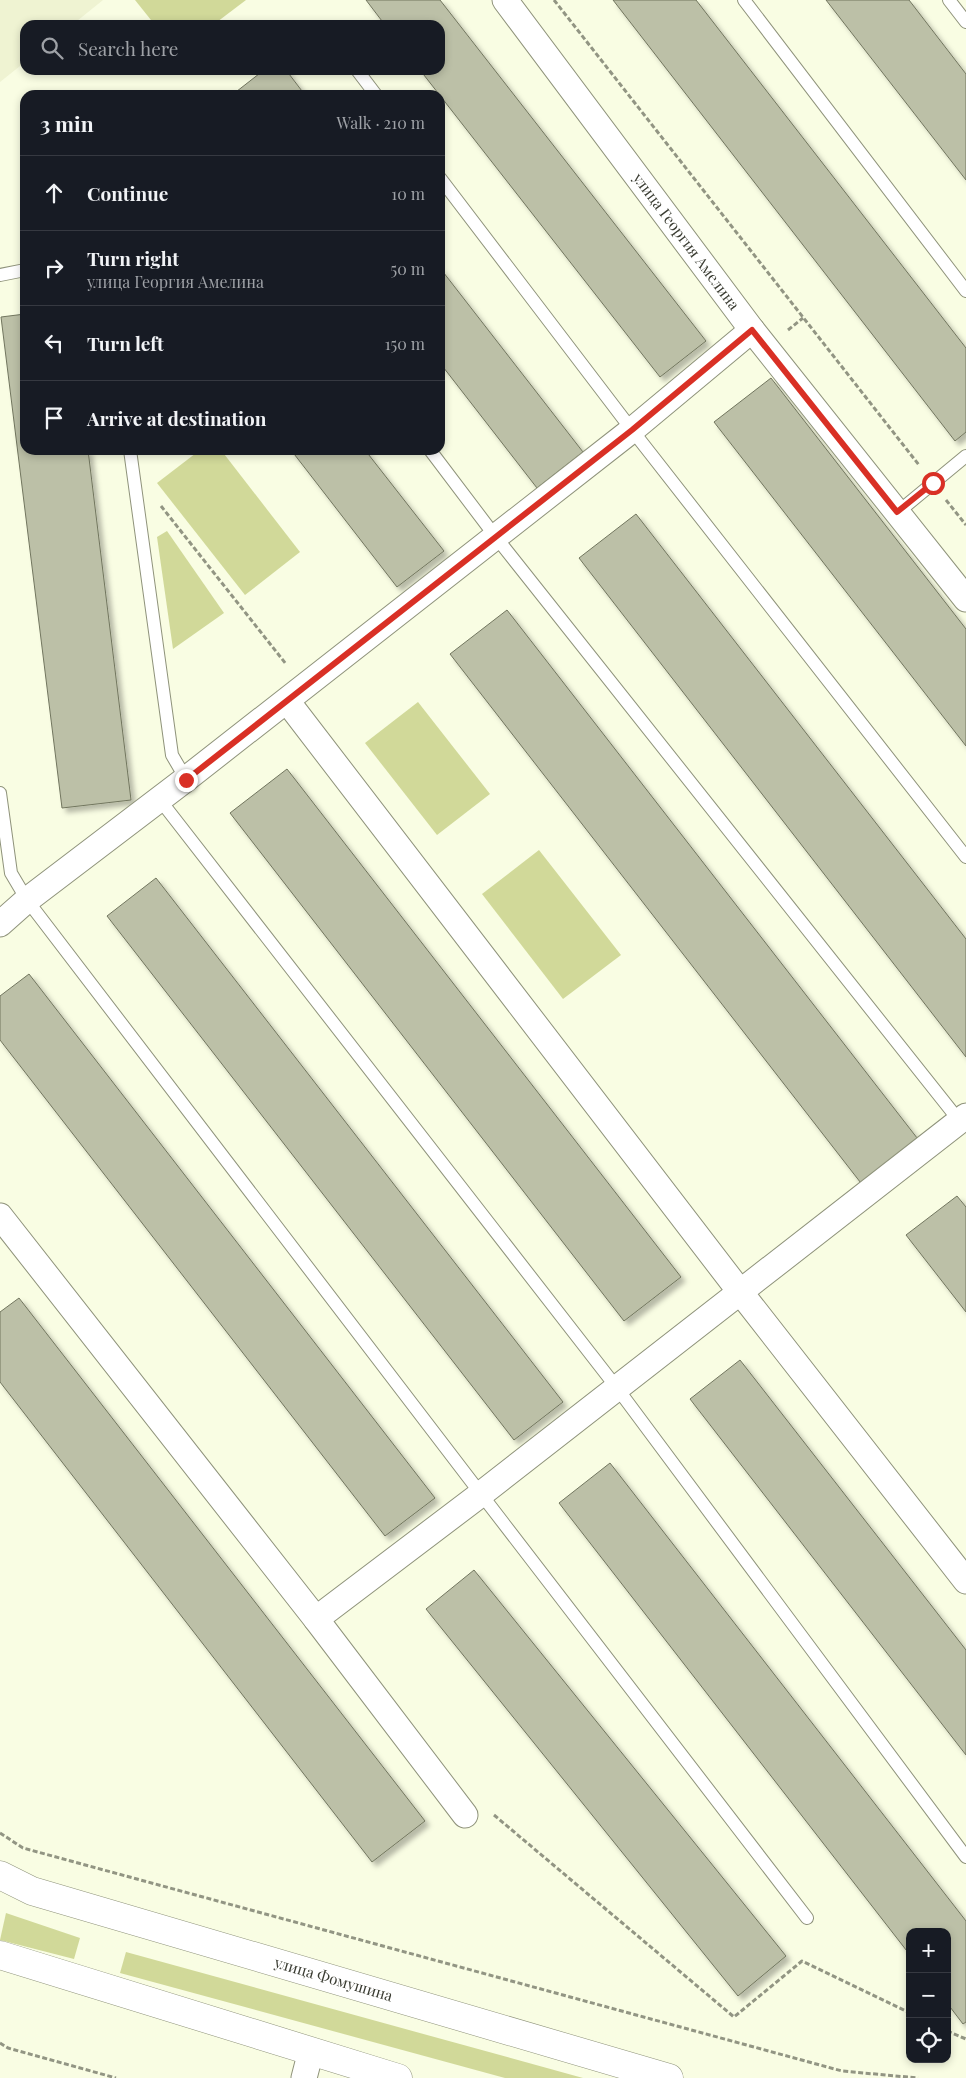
<!DOCTYPE html>
<meta charset="utf-8">
<style>
:root{--surface:#171b24;--page:#242831;--text:#f1f3f6;--muted:#9ea1a6;--line:#363941}
body{margin:0;font-family:"Playfair Display",serif;background:var(--page);color:var(--text)}
.controls{position:absolute;right:15px;bottom:15px;display:grid;overflow:hidden;border-radius:10px;box-shadow:0 2px 8px #0003}
.controls button{width:45px;height:45px;display:grid;place-items:center;padding:0;border:0;border-bottom:1px solid var(--line);background:var(--surface);color:var(--text);font:25px sans-serif}
.stop{position:absolute;width:15px;height:15px;margin:-11px;border:4px solid #d93025;border-radius:50%;background:#fff}
.stop.end{background:#d93025;border-color:#fff;box-shadow:0 1px 5px #0008}
.list{margin:0;padding:0;list-style:none}
h2{display:flex;justify-content:space-between;align-items:center;height:65px;margin:0;padding:0 20px;font-size:21px}
h2 small{font-size:16px;font-weight:400;color:var(--muted)}
.list li{display:grid;grid-template-columns:32px 1fr auto;gap:15px;align-items:center;box-sizing:border-box;height:75px;padding:0 20px;border-top:1px solid var(--line)}
.list b{display:block;font-size:19px;white-space:nowrap}
.list p{margin:0;font-size:16px;white-space:nowrap;color:var(--muted)}
.list em{font-size:16px;font-style:normal;color:var(--muted)}
.icon{flex:none;width:28px;height:28px;fill:none;stroke:currentColor;stroke-width:2;stroke-linecap:round;stroke-linejoin:round}
.map{position:relative;flex:none;width:966px;height:2078px;overflow:hidden}
.search{position:absolute;background:var(--surface);box-shadow:0 2px 8px #0003;left:20px;top:20px;width:425px;height:55px;display:flex;align-items:center;gap:12px;box-sizing:border-box;padding:0 18px;border-radius:15px;color:var(--muted);font-size:19px}
.panel{position:absolute;background:var(--surface);box-shadow:0 2px 8px #0003;left:20px;top:90px;width:425px;height:365px;border-radius:15px}
.map>svg:first-child{display:block}
</style>
<div class="map">
<svg width="966" height="2078" viewBox="0 0 966 2078">
<defs>
<filter id="shadow"><feDropShadow dx="4.5" dy="4.5" stdDeviation="2.5" flood-color="#0004"/></filter>
</defs>
<rect width="100%" height="100%" fill="#f9fde3"/>
<path fill="#eff3d2" d="M0,0h103l-31,25h-47v37l-25,20z"/>
<g fill="#d1d999">
<path d="M135,0h111l-33,25h-58z"/>
<path d="M200,450h21l79,102 -55,43 -88,-112z"/>
<path d="M167,531l57,82 -51,36 -16,-112z"/>
<path d="M418,702l72,92 -53,41 -72,-92z"/>
<path d="M539,850l82,105 -58,44 -81,-105z"/>
<path d="M6,1913l74,25 -6,21 -74,-19z"/>
<path d="M126,1952l457,126h-78l-385,-105z"/>
</g>
<g fill="#bcc0a7" stroke="#72765f" filter="url(#shadow)">
<path d="M366,0h74l266,341 -46,36 -240,-307h20v-45h-55z"/>
<path d="M613,0h83l270,348v84l-11,9z"/>
<path d="M826,0h83l57,74v106z"/>
<path d="M264,70h22l19,25h-73z"/>
<path d="M440,268l143,184 -46,36 -97,-125z"/>
<path d="M25,314v136h63l43,350 -69,8 -61,-491z"/>
<path d="M771,378l195,251v117l-252,-324z"/>
<path d="M291,450h74l79,101 -47,36z"/>
<path d="M636,514l330,425v118l-387,-499z"/>
<path d="M507,610l414,533 -57,44 -414,-533z"/>
<path d="M287,769l394,508 -57,44 -394,-508z"/>
<path d="M156,878l407,524 -49,38 -407,-524z"/>
<path d="M29,974l406,524 -50,38 -385,-496v-44z"/>
<path d="M957,1196l9,11v105l-60,-77z"/>
<path d="M19,1298l406,523 -53,41 -372,-480v-70z"/>
<path d="M740,1360l226,290v105l-276,-356z"/>
<path d="M610,1463l356,458v101l-3,2 -16,-21v-71h-37v23l-351,-452z"/>
<path d="M474,1570l312,386 -48,40 -312,-387z"/>
</g>
<g fill="none" stroke-linecap="round" stroke-linejoin="round">
<defs>
<g id="lane">
<path d="M744,0l222,291"/>
<path d="M949,0l17,22"/>
<path d="M357,70l19,25"/>
<path d="M440,178l192,252 334,427"/>
<path d="M0,275l25,-5"/>
<path d="M130,450l42,305 14,24"/>
<path d="M430,450l65,86 466,587"/>
<path d="M897,513l69,-57"/>
<path d="M0,793l11,80 16,27 454,594 326,424"/>
<path d="M160,800l457,588 349,469"/>
</g>
<g id="street">
<path id="s1" d="M505,0l247,330 214,269"/>
<path d="M287,701l454,592 225,288"/>
<path d="M0,924l27,-24 159,-121 446,-349 120,-100"/>
<path d="M0,1216l316,403"/>
<path d="M465,1815l-149,-196 165,-125 485,-378"/>
<path d="M304,2078l7,-27"/>
</g>
<g id="secondary">
<path id="s2" d="M0,1875l32,16 637,187"/>
<path d="M0,1955l398,123"/>
</g>
</defs>
<use href="#lane" stroke="#8f937b" stroke-width="14"/>
<use href="#street" stroke="#8f937b" stroke-width="27"/>
<use href="#secondary" stroke="#8f937b" stroke-width="29"/>
<g stroke="#929583" stroke-width="3" stroke-dasharray="5 2.5" stroke-linecap="butt">
<path d="M554,0l365,465"/>
<path d="M788,330l15,-12"/>
<path d="M946,500l20,25"/>
<path d="M161,506l125,158"/>
<path d="M494,1815l240,202 68,-56 108,52"/>
<path d="M0,1833l23,15 819,223 76,7"/>
<path d="M947,2031l19,8"/>
<path d="M0,2043l8,5 108,30"/>
</g>
<use href="#lane" stroke="#fff" stroke-width="12"/>
<use href="#street" stroke="#fff" stroke-width="25"/>
<use href="#secondary" stroke="#fff" stroke-width="28"/>
</g>
<g fill="none" stroke-linecap="round" stroke-linejoin="round">
<path stroke="#d93025" stroke-width="6" d="M186,780l446,-350 120,-100 145,182 36,-29"/>
</g>
<g text-anchor="middle" stroke-width="4" stroke-linejoin="round" paint-order="stroke">
<g font-size="15" fill="#3a3c32" stroke="#fff">
<text dy="5" stroke="none"><textPath href="#s1" startOffset="302">улица Георгия Амелина</textPath></text>
<text dy="5" stroke="none"><textPath href="#s2" startOffset="350">улица Фомушина</textPath></text>
</g>
</g>
</svg>
<div class="controls">
<button>+</button>
<button>−</button>
<button><svg class="icon" aria-label="locate" viewBox="0 0 24 24"><circle cx="12" cy="12" r="6"/><path d="M12 2v4M12 18v4M2 12h4M18 12h4"/></svg></button>
</div>
<div class="stop" style="left:933px;top:483px"></div>
<div class="stop end" style="left:186px;top:780px"></div>
<div class="search"><svg class="icon" aria-label="search" viewBox="0 0 24 24"><circle cx="10" cy="10" r="6"/><path d="M15 15l6 6"/></svg>Search here</div>
<section class="panel">
<h2>3 min<small>Walk · 210 m</small></h2>
<ul class="list">
<li><svg class="icon" aria-label="ahead" viewBox="0 0 24 24"><path d="M12 20V5M6 11l6-6 6 6"/></svg><div><b>Continue</b></div><em>10 m</em></li>
<li><svg class="icon" aria-label="right" viewBox="0 0 24 24"><path d="M7 20v-9h11M14 6l5 5-5 5"/></svg><div><b>Turn right</b><p>улица Георгия Амелина</p></div><em>50 m</em></li>
<li><svg class="icon" aria-label="left" viewBox="0 0 24 24"><path d="M17 20v-9H6M10 6l-5 5 5 5"/></svg><div><b>Turn left</b></div><em>150 m</em></li>
<li><svg class="icon" aria-label="arrive" viewBox="0 0 24 24"><path d="M6 21V4h12l-3 4 3 4H6"/></svg><div><b>Arrive at destination</b></div></li>
</ul>
</section>
</div>
